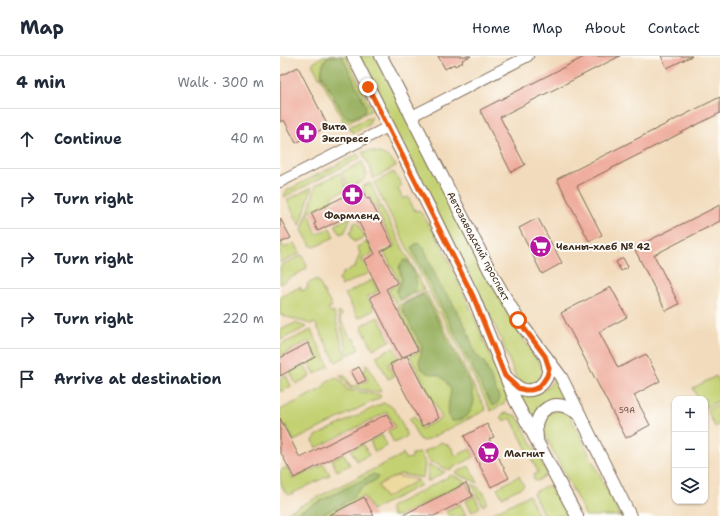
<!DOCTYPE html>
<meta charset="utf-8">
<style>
:root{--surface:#fff;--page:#f6f6f7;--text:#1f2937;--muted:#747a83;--line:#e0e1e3}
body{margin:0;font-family:"Shantell Sans",sans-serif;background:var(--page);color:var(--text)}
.controls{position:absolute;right:12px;bottom:12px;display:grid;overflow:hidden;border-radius:8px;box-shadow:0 1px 3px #0004}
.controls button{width:36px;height:36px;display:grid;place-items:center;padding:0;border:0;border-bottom:1px solid var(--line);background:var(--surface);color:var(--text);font:20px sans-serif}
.stop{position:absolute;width:12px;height:12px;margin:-9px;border:3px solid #ea580c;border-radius:50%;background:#fff}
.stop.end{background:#ea580c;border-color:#fff;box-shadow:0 1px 4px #0008}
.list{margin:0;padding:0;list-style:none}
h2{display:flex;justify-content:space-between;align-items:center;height:52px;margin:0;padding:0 16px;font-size:17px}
h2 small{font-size:13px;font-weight:400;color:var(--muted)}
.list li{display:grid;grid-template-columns:26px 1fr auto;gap:12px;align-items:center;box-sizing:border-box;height:60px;padding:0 16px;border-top:1px solid var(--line)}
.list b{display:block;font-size:15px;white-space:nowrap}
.list em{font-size:13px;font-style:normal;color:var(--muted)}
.icon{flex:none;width:22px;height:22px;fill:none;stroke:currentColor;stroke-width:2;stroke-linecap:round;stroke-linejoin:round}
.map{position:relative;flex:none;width:440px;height:460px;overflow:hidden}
header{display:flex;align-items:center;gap:24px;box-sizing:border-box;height:56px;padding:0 20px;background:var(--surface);border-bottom:1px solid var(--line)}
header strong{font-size:19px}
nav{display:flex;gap:22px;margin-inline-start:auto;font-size:14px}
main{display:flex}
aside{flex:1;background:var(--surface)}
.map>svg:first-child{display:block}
</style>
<header>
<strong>Map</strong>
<nav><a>Home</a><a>Map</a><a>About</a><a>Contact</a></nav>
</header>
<main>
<aside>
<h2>4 min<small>Walk · 300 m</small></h2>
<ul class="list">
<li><svg class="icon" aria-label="ahead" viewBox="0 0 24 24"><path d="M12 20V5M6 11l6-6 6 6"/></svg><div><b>Continue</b></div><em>40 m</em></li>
<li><svg class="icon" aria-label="right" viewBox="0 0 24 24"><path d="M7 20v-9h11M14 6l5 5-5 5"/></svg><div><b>Turn right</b></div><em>20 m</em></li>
<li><svg class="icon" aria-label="right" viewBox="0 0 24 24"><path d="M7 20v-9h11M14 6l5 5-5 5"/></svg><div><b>Turn right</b></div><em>20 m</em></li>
<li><svg class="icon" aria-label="right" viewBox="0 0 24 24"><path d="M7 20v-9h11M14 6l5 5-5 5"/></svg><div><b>Turn right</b></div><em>220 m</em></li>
<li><svg class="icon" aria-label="arrive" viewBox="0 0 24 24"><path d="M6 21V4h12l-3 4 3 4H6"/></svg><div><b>Arrive at destination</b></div></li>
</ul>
</aside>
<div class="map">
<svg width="440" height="460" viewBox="0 0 440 460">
<rect width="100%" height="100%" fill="#fdfcf7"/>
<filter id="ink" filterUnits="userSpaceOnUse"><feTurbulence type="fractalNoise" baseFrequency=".025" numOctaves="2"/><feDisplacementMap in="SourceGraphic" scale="8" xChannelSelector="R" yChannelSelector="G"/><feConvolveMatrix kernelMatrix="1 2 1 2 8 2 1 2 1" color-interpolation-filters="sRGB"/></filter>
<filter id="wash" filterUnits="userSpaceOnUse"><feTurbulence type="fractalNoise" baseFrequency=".012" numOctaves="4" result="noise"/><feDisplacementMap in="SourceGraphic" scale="16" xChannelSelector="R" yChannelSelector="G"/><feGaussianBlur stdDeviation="0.9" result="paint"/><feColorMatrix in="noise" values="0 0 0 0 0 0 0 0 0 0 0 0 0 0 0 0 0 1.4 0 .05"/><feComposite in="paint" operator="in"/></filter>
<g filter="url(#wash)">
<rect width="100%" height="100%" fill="#f2dbbc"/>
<g fill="#c4d173" stroke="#807e48">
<path d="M43,0h23l26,54 -24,12 -5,-1 -10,-20 2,-1 -1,-1 -2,1 -6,-11 2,-1v-1l-2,1 -5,-10 1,-2 -3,1 -7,-13z"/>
<path d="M79,0h16l135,262 31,48 2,5 -4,11 -12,3 -10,-5 -19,-48z"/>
<path d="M92,60l-4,9 -15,8 -4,-6z"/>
<path d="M90,95c12,2 19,4 26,15l-23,13 -2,-10 -9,-17z"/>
<path d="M78,98l2,4 -76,39 2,-6z"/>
<path d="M82,106c9,18 3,17 -13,26l-7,-16z"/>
<path d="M114,116l8,14 -4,3 5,10 5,-2 7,14 4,-1c15,20 26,41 36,64 19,39 34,81 52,121 0,10 -8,11 -16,16l-117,-228z"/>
<path d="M60,117l7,16 -14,7 -2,5 -23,12 8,-28z"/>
<path d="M90,127l10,21 -5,3 -5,-11 -2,1 -6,-10z"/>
<path d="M32,131l-12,39 -13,-26z"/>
<path d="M101,150l43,83 -28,14 -8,-13 12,-7 -16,-31 11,-6 -19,-37z"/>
<path d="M27,158h2l4,8 -1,1 5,11 13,-6 4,9 -19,10 -4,-1 -9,-16z"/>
<path d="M71,161l-6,15 -5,2 -5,-9z"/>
<path d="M77,166l8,15 -11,5 -4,-8 4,-11z"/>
<path d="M0,184l4,8 11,-5 5,10 -20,10z"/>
<path d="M88,186l5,11 -11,6 7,14 -28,13 -2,-6 4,-7 12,-6 5,-14 -3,-6z"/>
<path d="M22,199l5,11 -1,3 -26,15v-18z"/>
<path d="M37,223l15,28 -4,1 3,5 3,-1 11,45 -9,5 -21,-39 -4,1 -31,-9v-18l20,-10 2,4 6,-3 -1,-4z"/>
<path d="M92,224l6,11 -11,6 7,13 -16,8 -13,-24z"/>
<path d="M146,236l60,118 -59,30 -5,1 -4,-4 -9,-18 5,-3 7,13 21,-11 -32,-62 10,-5 -23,-45z"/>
<path d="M60,256l2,3 -2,3 11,21 3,-1 5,10 -1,2 -10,5 -10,-42z"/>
<path d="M98,261l12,24 -17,8 -12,-23z"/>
<path d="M15,267l12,4 -27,13v-10z"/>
<path d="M31,274l18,36 -14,8 -6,-11 9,-5 -9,-17 -29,15v-11z"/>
<path d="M113,291l6,11 -11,6 6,12 -6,3 -12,-23z"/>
<path d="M85,308l3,1 13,26 -2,1 -29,-4 -10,-12h5l6,11 5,-2 1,1 11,-6 -5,-9 4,-2z"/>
<path d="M24,309l6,11 -14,8 -6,-12z"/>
<path d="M6,319l5,11 -11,6v-14z"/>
<path d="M436,320l4,7v17l-15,8v-9h-7l-5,-11z"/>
<path d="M57,321l11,13 32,5 1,2 -87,44 -8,-16 -6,3v-18l43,-22 4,-7z"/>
<path d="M275,322l13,24c-21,0 -27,-2 -36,19l-12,-26c16,3 26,-4 35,-17z"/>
<path d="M103,347c13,1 18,20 23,30v4l-12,6 -6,-12 7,-4 -8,-15 -71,36 -3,-7 3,-5z"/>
<path d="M440,347v21l-5,3 -8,-17z"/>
<path d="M277,354l10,3 3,3 50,100h-34l-43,-85 -1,-5 3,-10z"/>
<path d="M227,357l10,3 29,54 -1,6 -8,5h-2l-2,-5 5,-4 -27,-54 -7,3 -3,-4 2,-3z"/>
<path d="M102,379l5,11 -12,6 -5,-11z"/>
<path d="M162,386l9,5 5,9 14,-7 4,8 -25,13 -20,-9 -5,-9z"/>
<path d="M83,388l6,11 -12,6 -6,-11z"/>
<path d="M123,397l2,6 7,-1v-4l8,-1 5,10 -2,15 -23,-4 -22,11 7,12 33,-17 3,5 -49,25 -8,-14 -38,20h-46l122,-61z"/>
<path d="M64,398l6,11 -13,6 -5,-11z"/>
<path d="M44,408l6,11 -39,19 -2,1c-8,-5 -9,-15 -9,-24l7,-4 6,12z"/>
<path d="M149,409l16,7 -18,10z"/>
<path d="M189,410l9,17 -23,-10z"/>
<path d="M172,419l15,7 13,25 -8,5 -6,-11 7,-4 -7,-15 -66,34h-7l-3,-6v-3z"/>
<path d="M239,420l5,10 -22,11 -5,-9z"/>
<path d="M192,428c8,4 16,10 14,20l-3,2z"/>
<path d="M266,430l7,1 3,2 13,27h-25l-11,-23z"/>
<path d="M249,439l10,21h-52z"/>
<path d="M180,448l6,11 -2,1h-15l-3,-5z"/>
</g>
<g fill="#9bb365" stroke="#6b6e42">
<path d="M49,0h13l24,50 -1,5c-7,4 -14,10 -21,5l-23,-43 2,-9 3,-6z"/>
<path d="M139,187l4,3 18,42 10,12 16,30 8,23 9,9 15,35c0,5 -1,7 -6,9l-2,-2 -76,-148 -3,-8 3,-4z"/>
<path d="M124,204l4,1c4,9 11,18 8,29l-15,9h-2l-3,-7 6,-12 -3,-12 2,-5z"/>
<path d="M142,239h2l2,2 46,91c0,4 2,9 2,12 -1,13 -11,22 -23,21 -5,-9 -2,-20 0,-31l-6,-10 -7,-5 -11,-2 -6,-5 -2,-6 3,-15 -20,-38 1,-5z"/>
<path d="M94,418l4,2 -1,3 -17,10 -8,10 -33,17h-29z"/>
</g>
<path fill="#eeda9e" stroke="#94825e" d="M116,420l22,4 -33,18 -7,-13z"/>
<g id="blocks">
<g fill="#efad9e">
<path d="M158,0h33l-9,4 1,2 -8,4 -1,-2 -9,5z"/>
<path d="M306,0h34l-120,61 25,48 -14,7 -31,-62z"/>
<path d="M381,0h31l-25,12z"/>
<path d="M18,11l30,59 -32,17 -12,-23 -4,2v-46z"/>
<path d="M440,41v16l-143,73 25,49 -13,6 -32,-62z"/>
<path d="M81,132l6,11 2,-1 24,47 -12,6 16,32 -11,6 32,61 -17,8 -31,-61 10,-5 -16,-32 11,-6 -21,-41 -36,18 -4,-7 2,-1 -5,-10z"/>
<path d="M440,149v16l-66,34 25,49 -13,7 -32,-63z"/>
<path d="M0,162l11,20 -11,5z"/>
<path d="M258,162l24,45 -20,11 -23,-46z"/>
<path d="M343,202l5,9 -7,4 -5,-9z"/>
<path d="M331,231l16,30 -28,15 14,26 5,10 28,-14 14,27 -26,14 16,30 -24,13 -65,-125z"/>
<path d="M28,287l7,14 -35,19v-18z"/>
<path d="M127,300l32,62 -17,8 -32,-62z"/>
<path d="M79,311l7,13 -8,4 -7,-13z"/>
<path d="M107,358l7,13 -100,51 -14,-27v-33l20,40z"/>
<path d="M207,368l7,13 -5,2 20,39 -18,9 -27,-51z"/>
<path d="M186,427l7,13 -39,20h-33z"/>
<path d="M84,441l10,19h-46z"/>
</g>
</g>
</g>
<g filter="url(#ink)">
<use href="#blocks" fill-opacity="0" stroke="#7b6855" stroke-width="1"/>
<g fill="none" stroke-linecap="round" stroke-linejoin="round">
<defs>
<g id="minor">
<path d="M132,60l116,-60"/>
<path d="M0,126l108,-55"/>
</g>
<g id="tertiary">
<path d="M73,0l54,107 66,133 43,106 61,114"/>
<path d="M101,0l109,215 29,50 42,56 69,139"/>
<path d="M227,322c5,4 11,11 18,12 12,2 23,-9 23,-20 1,-4 -1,-9 -2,-13"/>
<path d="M257,383c0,-4 -1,-9 -1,-13 2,-15 15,-25 30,-19 5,1 10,6 14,8"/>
</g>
</defs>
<use href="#minor" stroke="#7b6855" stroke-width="12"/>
<use href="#tertiary" stroke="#7b6855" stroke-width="14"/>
<use href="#minor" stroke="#fff" stroke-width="10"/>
<use href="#tertiary" stroke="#fff" stroke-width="12"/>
</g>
</g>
<g fill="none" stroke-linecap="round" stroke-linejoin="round" filter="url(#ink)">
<path stroke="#ea580c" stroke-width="5" d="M88,31l105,209 32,80 13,12 7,2h6l7,-2 5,-6 4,-6 2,-8 -4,-12 -27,-36"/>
</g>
<defs>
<symbol id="pharmacy-disc" viewBox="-11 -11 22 22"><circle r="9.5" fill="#b5179e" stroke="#fdfcf7"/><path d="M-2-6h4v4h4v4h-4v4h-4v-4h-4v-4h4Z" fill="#fff"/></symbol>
<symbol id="supermarket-disc" viewBox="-11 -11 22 22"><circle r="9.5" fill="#b5179e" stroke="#fdfcf7"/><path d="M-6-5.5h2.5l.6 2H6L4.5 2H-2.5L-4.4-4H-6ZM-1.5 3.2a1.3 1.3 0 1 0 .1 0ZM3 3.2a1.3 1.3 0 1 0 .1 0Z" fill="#fff"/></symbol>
</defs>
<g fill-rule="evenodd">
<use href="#pharmacy-disc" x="14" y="64" width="25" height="25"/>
<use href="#pharmacy-disc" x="60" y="126" width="25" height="25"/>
<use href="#supermarket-disc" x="248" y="178" width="25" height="25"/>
<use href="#supermarket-disc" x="196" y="384" width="25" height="25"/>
</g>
<g text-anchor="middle" stroke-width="4" stroke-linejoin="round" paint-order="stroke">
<g font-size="8" fill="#684b3e">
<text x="347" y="357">59А</text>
</g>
<g font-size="10" font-weight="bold" fill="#3b2a1e" stroke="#fdfcf7" text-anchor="start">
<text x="42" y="74">Вита<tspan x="42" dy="12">Экспресс</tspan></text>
<text x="72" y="163" text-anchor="middle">Фармленд</text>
<text x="276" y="194">Челны-хлеб № 42</text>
<text x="224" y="401">Магнит</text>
</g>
<g font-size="10" fill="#3b2a1e" stroke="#fdfcf7">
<text transform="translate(199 190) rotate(62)" y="4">Автозаводский проспект</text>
</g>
</g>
</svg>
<div class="controls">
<button>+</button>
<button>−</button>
<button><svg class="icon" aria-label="layers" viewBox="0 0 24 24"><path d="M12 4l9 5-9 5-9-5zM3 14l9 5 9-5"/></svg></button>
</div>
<div class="stop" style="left:238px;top:264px"></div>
<div class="stop end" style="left:88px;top:31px"></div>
</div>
</main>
